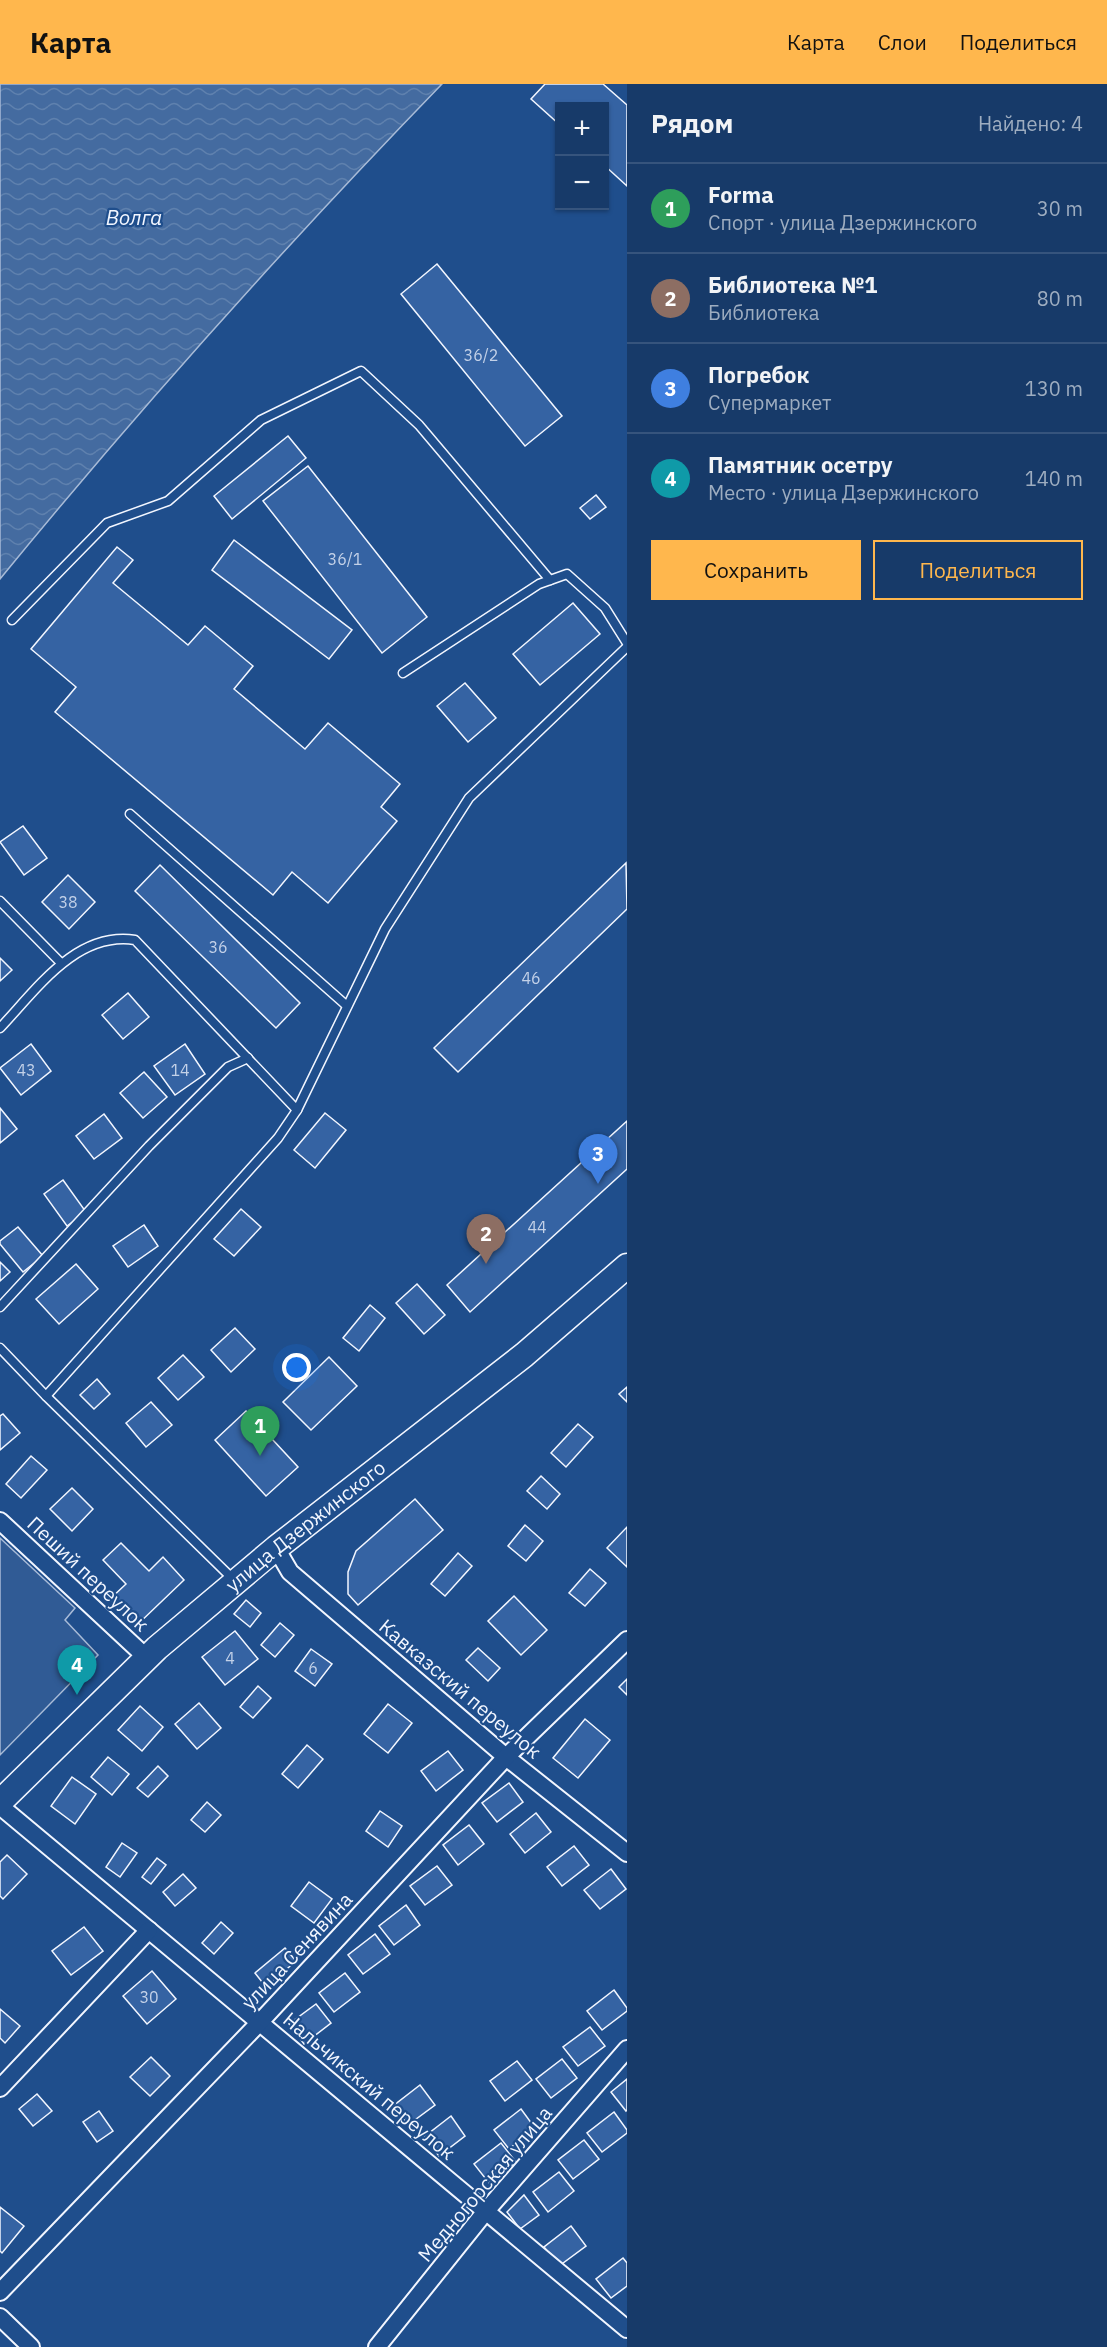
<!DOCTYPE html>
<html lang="ru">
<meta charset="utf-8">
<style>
:root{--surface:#173a69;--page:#244571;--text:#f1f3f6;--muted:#9eadc0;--line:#36547d;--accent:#ffb74d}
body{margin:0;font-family:"IBM Plex Sans",sans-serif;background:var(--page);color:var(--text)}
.controls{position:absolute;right:18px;top:18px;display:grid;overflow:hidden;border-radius:0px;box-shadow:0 2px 4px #0004}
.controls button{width:54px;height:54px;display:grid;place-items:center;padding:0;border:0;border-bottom:2px solid var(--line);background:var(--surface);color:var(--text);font:30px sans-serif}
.you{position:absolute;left:297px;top:1284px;width:21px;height:21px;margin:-15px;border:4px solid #fff;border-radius:50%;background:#1a73e8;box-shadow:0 0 0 9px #1a73e833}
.badge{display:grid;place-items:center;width:39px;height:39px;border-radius:50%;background:var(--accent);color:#fff;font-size:20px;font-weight:700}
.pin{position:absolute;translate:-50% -50px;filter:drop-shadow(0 2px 3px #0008)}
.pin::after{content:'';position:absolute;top:32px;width:21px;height:18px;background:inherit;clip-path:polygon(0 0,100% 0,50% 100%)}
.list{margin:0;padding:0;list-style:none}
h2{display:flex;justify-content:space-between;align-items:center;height:78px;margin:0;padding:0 24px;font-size:26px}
h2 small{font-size:20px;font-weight:400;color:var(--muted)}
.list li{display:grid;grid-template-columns:39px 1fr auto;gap:18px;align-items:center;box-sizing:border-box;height:90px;padding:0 24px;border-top:2px solid var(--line)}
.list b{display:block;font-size:22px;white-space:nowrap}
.list p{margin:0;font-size:20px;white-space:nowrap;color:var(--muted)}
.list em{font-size:20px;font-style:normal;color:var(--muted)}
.actions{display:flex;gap:12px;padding:18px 24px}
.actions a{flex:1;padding:14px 0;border:2px solid var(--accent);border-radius:0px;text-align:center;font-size:21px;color:var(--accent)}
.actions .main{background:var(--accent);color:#111}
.map{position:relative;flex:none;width:627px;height:2263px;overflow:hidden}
header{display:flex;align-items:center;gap:36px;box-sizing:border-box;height:84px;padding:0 30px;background:var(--accent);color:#111}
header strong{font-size:28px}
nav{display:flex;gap:33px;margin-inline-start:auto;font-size:21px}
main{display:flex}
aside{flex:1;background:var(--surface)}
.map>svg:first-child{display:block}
</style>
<header>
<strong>Карта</strong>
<nav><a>Карта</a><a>Слои</a><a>Поделиться</a></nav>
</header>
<main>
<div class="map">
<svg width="627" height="2263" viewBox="0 0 627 2263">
<defs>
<pattern id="water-waves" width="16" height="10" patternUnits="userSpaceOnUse" patternTransform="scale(1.5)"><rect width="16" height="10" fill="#446ba0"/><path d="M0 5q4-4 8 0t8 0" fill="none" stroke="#5f81ae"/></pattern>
</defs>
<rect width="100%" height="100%" fill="#1f4e8c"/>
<path fill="#305b95" stroke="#a8bbd7" stroke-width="1.5" d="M0,1454l75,70 -10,12 33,35 -98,100z"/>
<path fill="url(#water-waves)" stroke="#a8bbd7" stroke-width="1.5" d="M0,0h442c-154,159 -302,324 -442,495z"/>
<g fill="#3563a3" stroke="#f2f6ff" stroke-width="1.5">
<path d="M545,0h58l24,21v81l-23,-21v-59h-44v19l-29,-26z"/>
<path d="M437,180l125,152 -37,30 -124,-152z"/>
<path d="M288,352l18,22 -74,61 -18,-23z"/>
<path d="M308,382l119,151 -45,36 -119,-152z"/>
<path d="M596,411l10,12 -16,12 -10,-11z"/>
<path d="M234,456l118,90 -23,29 -117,-89z"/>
<path d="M117,463l16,13 -20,23 75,62 17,-19 48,40 -19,23 71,60 23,-26 72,61 -19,23 16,14 -69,82 -36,-31 -19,23 -218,-183 21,-25 -45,-38z"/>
<path d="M573,519l27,31 -60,51 -27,-31z"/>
<path d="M465,599l31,35 -28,24 -31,-36z"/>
<path d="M23,742l24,32 -23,17 -24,-33z"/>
<path d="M626,779l1,46 -169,163 -24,-24z"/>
<path d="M160,781l140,138 -24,25 -141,-137z"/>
<path d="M68,791l27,27 -26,27 -27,-27z"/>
<path d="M0,874l12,12 -12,11z"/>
<path d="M128,909l21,24 -26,22 -21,-24z"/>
<path d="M31,960l20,27 -30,24 -21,-27z"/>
<path d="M185,960l20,30 -30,21 -21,-29z"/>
<path d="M144,988l23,25 -24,21 -23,-25z"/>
<path d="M0,1024l17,21 -17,14z"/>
<path d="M325,1029l21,17 -31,38 -21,-18z"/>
<path d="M104,1030l18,24 -28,21 -18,-23z"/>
<path d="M627,1037v48l-157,143 -23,-27z"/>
<path d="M63,1096l23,32 -19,14 -23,-32z"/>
<path d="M241,1125l20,18 -27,29 -20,-17z"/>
<path d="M144,1141l14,21 -30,21 -15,-21z"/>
<path d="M18,1143l25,29 -20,16 -23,-28v-3z"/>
<path d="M0,1178l10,10 -10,9z"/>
<path d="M76,1180l22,25 -39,35 -23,-25z"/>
<path d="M417,1200l28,31 -21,19 -28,-31z"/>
<path d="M370,1221l15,13 -26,33 -16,-13z"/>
<path d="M235,1244l20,21 -24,23 -20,-22z"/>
<path d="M183,1271l21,22 -26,23 -20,-22z"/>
<path d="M329,1273l28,29 -46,44 -28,-28z"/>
<path d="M97,1295l13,15 -16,15 -14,-14z"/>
<path d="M627,1303v15l-8,-8z"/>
<path d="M151,1318l21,23 -26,22 -20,-24z"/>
<path d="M246,1327l52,56 -32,29 -51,-56z"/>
<path d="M3,1330l17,19 -20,17v-34z"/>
<path d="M578,1340l15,13 -27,30 -15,-14z"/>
<path d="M31,1372l16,14 -26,28 -15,-14z"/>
<path d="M541,1392l19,18 -13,15 -20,-18z"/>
<path d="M72,1404l21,21 -21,22 -22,-22z"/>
<path d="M415,1415l28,31 -85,75 -10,-11v-22l8,-21z"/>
<path d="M525,1441l18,16 -17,20 -18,-15z"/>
<path d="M627,1443v40l-20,-19z"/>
<path d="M121,1459l28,28 14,-14 21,23 -48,46 -26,-27 16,-15 -23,-24z"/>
<path d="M458,1469l14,13 -27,30 -14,-12z"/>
<path d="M590,1485l16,14 -21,23 -16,-13z"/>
<path d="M514,1512l33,34 -26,25 -33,-34z"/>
<path d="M246,1516l15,13 -11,14 -16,-13z"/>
<path d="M280,1539l14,12 -19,22 -14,-12z"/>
<path d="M235,1547l23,28 -33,26 -23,-28z"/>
<path d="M478,1564l22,20 -12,13 -22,-21z"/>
<path d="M311,1565l21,15 -17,22 -20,-15z"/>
<path d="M627,1595v16l-8,-8z"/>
<path d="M258,1602l13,12 -18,20 -13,-11z"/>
<path d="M199,1619l22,25 -24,21 -22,-25z"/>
<path d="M388,1620l24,19 -24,30 -24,-19z"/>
<path d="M140,1622l23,21 -21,24 -24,-21z"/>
<path d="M585,1635l25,21 -32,38 -25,-20z"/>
<path d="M307,1661l16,14 -25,29 -16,-14z"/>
<path d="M448,1667l15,19 -27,21 -15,-20z"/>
<path d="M108,1673l21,17 -17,21 -21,-18z"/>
<path d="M158,1682l10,10 -20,21 -11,-9z"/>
<path d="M72,1693l24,17 -21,30 -24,-18z"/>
<path d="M509,1699l14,19 -26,20 -15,-19z"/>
<path d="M207,1718l14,13 -16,17 -14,-12z"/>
<path d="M380,1727l22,15 -14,21 -22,-16z"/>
<path d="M536,1729l15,19 -26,21 -15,-19z"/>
<path d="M469,1741l15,19 -26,21 -15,-20z"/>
<path d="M122,1759l15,10 -17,24 -14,-10z"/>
<path d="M574,1762l15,19 -27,21 -15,-19z"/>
<path d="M7,1771l20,19 -24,25 -3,-3v-34z"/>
<path d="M157,1774l9,7 -15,19 -9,-7z"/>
<path d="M437,1782l15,19 -27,20 -15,-19z"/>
<path d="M611,1785l15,20 -26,20 -16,-19z"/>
<path d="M183,1790l13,14 -21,18 -12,-14z"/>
<path d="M309,1798l23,17 -18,24 -23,-17z"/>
<path d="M406,1821l14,20 -26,20 -15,-19z"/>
<path d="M221,1838l12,11 -19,21 -12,-11z"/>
<path d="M84,1843l19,24 -32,24 -19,-24z"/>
<path d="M375,1850l15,20 -27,20 -15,-19z"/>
<path d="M285,1864l11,13 -30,26 -11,-14z"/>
<path d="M152,1887l24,28 -29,25 -24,-28z"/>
<path d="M345,1889l15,19 -26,20 -15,-19z"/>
<path d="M614,1906l13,18v3l-25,19 -15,-19z"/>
<path d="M316,1920l15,19 -27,21 -15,-20z"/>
<path d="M0,1925l20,17 -15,17 -5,-5z"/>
<path d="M590,1943l15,19 -27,20 -15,-19z"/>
<path d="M151,1973l19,19 -20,20 -20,-19z"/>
<path d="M562,1975l15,19 -26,20 -15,-19z"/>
<path d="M517,1977l15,19 -27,21 -15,-20z"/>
<path d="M627,1995v31l-1,1 -15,-19z"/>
<path d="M420,2001l15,20 -27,20 -15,-19z"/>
<path d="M37,2010l15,17 -19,15 -14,-17z"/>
<path d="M521,2025l14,19 -26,21 -15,-19z"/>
<path d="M99,2027l14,20 -16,11 -14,-20z"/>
<path d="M614,2028l13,18v3l-25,19 -15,-19z"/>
<path d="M451,2032l14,20 -26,20 -15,-19z"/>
<path d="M584,2056l15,19 -26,20 -15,-19z"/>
<path d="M501,2059l15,19 -27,21 -15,-19z"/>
<path d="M559,2088l15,19 -26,21 -15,-20z"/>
<path d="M524,2111l15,20 -19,14 -13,-17z"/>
<path d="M0,2123l24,19 -22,27 -2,-2z"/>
<path d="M571,2142l15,20 -27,20 -15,-19z"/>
<path d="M623,2174l4,5v23l-16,12 -15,-19z"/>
</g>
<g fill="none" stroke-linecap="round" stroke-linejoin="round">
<defs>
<g id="lane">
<path d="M12,536l95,-97 61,-22 93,-81 100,-49 58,54 131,155"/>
<path d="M403,589l136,-89 28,-10 38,34 22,35"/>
<path d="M130,730l217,192"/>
<path d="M0,817l61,62"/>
<path d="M0,944c36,-38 76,-97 135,-88l162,170"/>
<path d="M0,1223l149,-161 79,-79 20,-9"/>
<path d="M0,1264l46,48 189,185"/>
<path d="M46,1312l232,-258 19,-28 88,-181 84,-131 158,-151"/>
</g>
<g id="street">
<path d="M0,1437l147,137"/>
<path d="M276,1464l14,24 216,185 121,96"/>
<path d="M0,1722l627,523"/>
<path d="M0,2004l149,-158"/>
<path d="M0,2208l260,-270 246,-265 121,-117"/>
<path d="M0,2233l31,30"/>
<path d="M377,2263l109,-136 141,-162"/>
</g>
<g id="secondary">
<path id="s1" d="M0,1718l157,-154 119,-100 248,-193 103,-89"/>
</g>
</defs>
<use href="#lane" stroke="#f2f6ff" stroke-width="11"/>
<use href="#street" stroke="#f2f6ff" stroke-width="20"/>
<use href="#secondary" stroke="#f2f6ff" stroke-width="27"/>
<use href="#lane" stroke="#1f4e8c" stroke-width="8"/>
<use href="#street" stroke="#1f4e8c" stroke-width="16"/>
<use href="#secondary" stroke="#1f4e8c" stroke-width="24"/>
</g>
<g text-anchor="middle" stroke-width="4.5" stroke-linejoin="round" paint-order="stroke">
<g font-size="16" fill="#c3d1e8">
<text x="481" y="277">36/2</text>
<text x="345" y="481">36/1</text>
<text x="68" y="824">38</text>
<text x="218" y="869">36</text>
<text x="531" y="900">46</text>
<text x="26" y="992">43</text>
<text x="180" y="992">14</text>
<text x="537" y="1149">44</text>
<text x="230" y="1580">4</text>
<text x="313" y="1590">6</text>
<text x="149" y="1919">30</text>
</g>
<g font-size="20" fill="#f2f6ff" stroke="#1f4e8c">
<text dy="7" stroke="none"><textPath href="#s1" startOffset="412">улица Дзержинского</textPath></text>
<text transform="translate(88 1490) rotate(43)" y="7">Пеший переулок</text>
<text transform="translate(460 1605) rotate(40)" y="7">Кавказский переулок</text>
<text transform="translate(297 1867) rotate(-47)" y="7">улица Сенявина</text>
<text transform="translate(369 2002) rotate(40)" y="7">Нальчикский переулок</text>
<text transform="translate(485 2100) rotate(-50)" y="7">Медногорская улица</text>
</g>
<g font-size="21" font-style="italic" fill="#f2f6ff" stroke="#1f4e8c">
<text x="134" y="141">Волга</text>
</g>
</g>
</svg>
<div class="controls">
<button>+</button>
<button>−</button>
</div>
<div class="you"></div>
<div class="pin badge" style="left:260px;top:1372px;background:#2e9e5b">1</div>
<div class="pin badge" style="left:486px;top:1180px;background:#8d6e63">2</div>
<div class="pin badge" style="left:598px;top:1100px;background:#3f7fe0">3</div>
<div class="pin badge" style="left:77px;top:1611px;background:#0f9aa8">4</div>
</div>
<aside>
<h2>Рядом<small>Найдено: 4</small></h2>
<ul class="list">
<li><span class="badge" style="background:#2e9e5b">1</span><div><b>Forma</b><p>Спорт · улица Дзержинского</p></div><em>30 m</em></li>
<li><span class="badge" style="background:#8d6e63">2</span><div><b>Библиотека №1</b><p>Библиотека</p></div><em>80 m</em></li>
<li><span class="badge" style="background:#3f7fe0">3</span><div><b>Погребок</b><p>Супермаркет</p></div><em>130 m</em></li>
<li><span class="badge" style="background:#0f9aa8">4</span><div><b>Памятник осетру</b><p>Место · улица Дзержинского</p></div><em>140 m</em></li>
</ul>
<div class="actions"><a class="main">Сохранить</a><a>Поделиться</a></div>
</aside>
</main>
